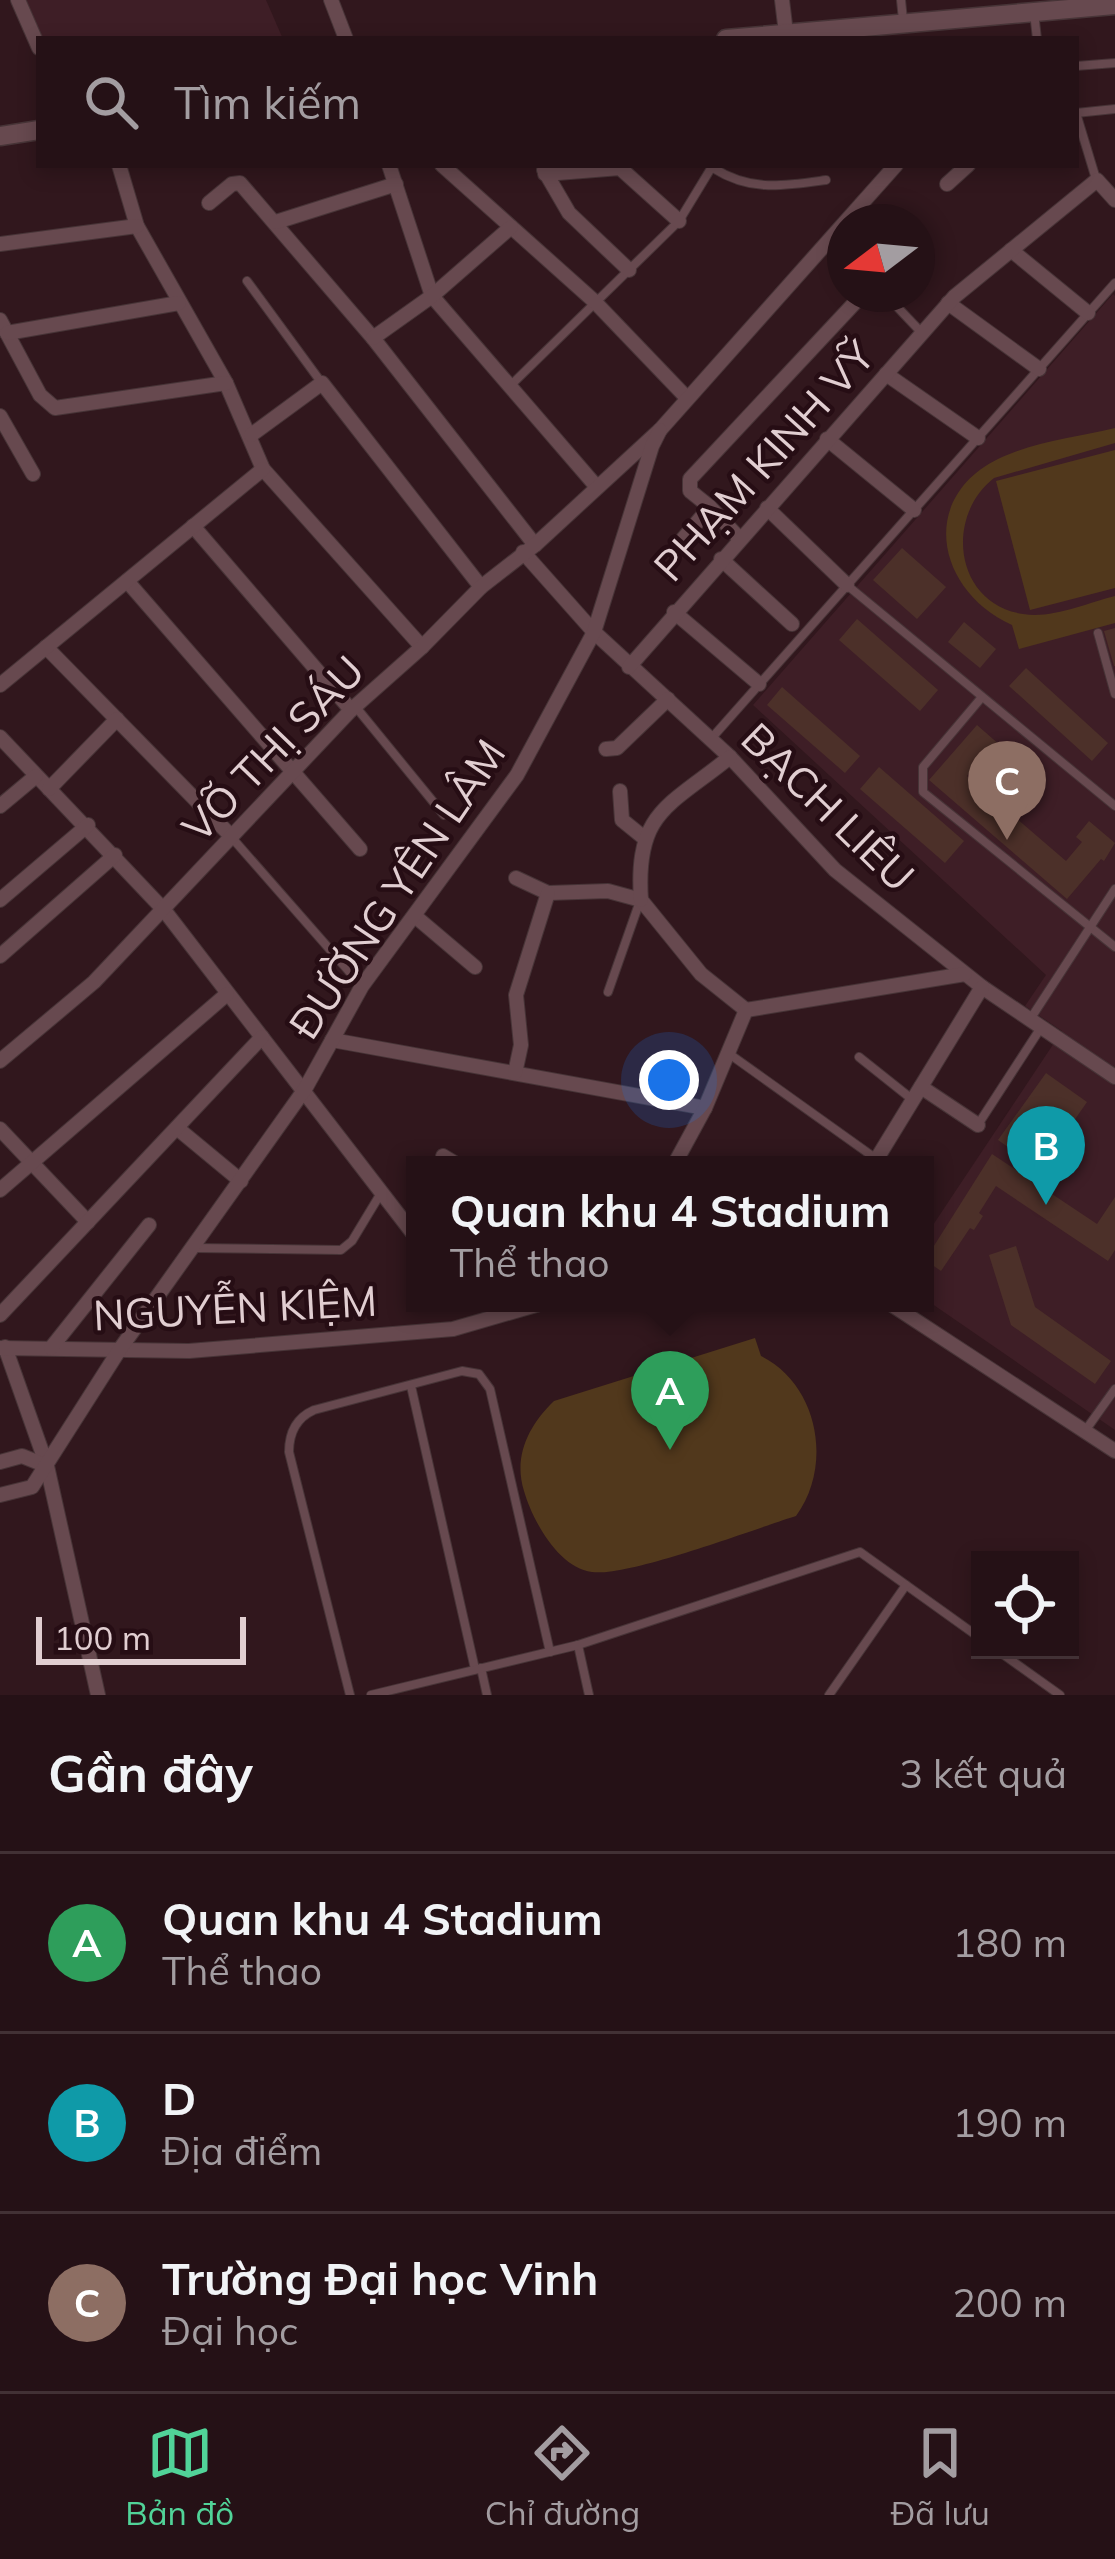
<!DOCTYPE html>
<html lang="vi">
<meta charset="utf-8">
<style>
:root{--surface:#251116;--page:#311f23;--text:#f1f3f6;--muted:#a39da1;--line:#423135;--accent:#51d398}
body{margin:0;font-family:Mulish,sans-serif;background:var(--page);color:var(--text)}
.controls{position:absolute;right:36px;bottom:36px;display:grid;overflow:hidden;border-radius:0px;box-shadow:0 6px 18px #0003}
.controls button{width:108px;height:108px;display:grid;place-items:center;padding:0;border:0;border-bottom:3px solid var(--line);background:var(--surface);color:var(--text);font:60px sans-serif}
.compass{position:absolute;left:827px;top:204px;width:108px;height:108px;border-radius:50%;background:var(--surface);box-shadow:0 6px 18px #0003;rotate:254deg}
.scale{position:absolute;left:36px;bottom:30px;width:210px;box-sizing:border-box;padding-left:12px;border:6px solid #e1ced1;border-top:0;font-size:33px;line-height:42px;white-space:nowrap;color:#e1ced1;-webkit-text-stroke:9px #260d14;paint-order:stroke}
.you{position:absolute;left:669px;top:1080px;width:42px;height:42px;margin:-30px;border:9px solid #fff;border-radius:50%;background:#1a73e8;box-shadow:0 0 0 18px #1a73e833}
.badge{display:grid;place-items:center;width:78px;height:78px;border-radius:50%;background:var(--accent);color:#fff;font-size:39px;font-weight:700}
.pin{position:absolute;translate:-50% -99px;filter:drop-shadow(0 3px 6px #0008)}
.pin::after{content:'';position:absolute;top:63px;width:42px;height:36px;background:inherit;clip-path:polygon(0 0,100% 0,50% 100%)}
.popup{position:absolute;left:406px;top:1156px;width:528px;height:156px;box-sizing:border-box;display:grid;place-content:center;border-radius:0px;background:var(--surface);filter:drop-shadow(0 3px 9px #0005);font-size:39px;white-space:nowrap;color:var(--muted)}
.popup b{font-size:45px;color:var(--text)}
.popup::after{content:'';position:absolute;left:50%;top:100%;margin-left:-24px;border:24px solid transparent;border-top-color:var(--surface)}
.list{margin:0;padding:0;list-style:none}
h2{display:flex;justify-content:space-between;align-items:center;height:156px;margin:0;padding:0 48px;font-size:51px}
h2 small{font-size:39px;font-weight:400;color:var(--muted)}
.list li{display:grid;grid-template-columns:78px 1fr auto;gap:36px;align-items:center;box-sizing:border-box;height:180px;padding:0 48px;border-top:3px solid var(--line)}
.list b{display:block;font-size:45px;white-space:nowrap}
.list p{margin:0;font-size:39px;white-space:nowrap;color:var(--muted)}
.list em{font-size:39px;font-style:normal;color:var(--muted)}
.icon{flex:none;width:66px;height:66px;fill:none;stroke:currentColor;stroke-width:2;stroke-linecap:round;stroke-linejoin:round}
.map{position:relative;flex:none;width:1115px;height:1695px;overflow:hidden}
.search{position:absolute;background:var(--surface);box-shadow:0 6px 18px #0003;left:36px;right:36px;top:36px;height:132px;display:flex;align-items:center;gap:30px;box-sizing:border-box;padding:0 42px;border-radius:0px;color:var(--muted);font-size:45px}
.sheet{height:696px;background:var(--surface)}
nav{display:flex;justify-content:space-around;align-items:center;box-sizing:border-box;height:168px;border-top:3px solid var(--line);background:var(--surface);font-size:33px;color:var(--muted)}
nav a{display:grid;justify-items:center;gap:6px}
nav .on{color:var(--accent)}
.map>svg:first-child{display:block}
</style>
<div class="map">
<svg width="1115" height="1695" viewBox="0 0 1115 1695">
<rect width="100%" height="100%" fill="#31171d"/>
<g fill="#3e1e26">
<path d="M24,0h242l17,39h-242z"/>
<path d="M1113,294l2,2v1134l-190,-131v-62l137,-206 -37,-25 21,-31 -293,-270z"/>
</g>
<g fill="#51381c">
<path d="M1115,428v15l-121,35c-50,39 -39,126 29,136 29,5 64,-11 92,-18v27l-96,26 -7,-24c-74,-33 -95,-126 -14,-166 34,-17 80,-22 117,-31z"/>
<path d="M1115,450v138l-85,22 -34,-129z"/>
<path d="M755,1338l6,18c58,29 72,110 35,160 -42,13 -168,61 -204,56 -34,-4 -60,-53 -68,-81 -11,-35 5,-66 30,-90z"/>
</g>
<g fill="#4c3029">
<path d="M902,548l44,39 -29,32 -44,-39z"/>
<path d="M857,619l81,71 -18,21 -81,-71z"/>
<path d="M964,622l32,27 -16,19 -32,-26z"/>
<path d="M1115,628v38h-1l-10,-35z"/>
<path d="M1026,668l82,75 -16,18 -83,-75z"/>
<path d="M782,687l78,69 -15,17 -78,-68z"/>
<path d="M977,725l24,21 -10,12 -6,-4 -18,22 99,85 16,-19 -6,-5 13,-16 26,22 -11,18 -3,-2 -34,40 -138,-119z"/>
<path d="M879,767l85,74 -19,22 -85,-74z"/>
<path d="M1046,1073l41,29 -47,68 -42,-30z"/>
<path d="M992,1154l105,70 18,-27v53l-7,11 -112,-75 -17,27 4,3 -9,14 -4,-2 -29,43 -16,-11z"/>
<path d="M1016,1246l19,61 76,54 -16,23 -84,-59 -22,-70z"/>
</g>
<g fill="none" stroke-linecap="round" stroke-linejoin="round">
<defs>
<g id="service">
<path d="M901,0l2,20"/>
<path d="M1034,12l3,27"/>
<path d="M1076,66l39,-3"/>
<path d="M713,168c38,24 70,18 113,12"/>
<path d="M1096,179l-20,-66 39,-4"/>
<path d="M247,281l74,101"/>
<path d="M885,294l36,38"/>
<path d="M511,385l168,-164 34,-56"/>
<path d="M848,586l267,220"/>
<path d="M1098,633l17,61"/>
<path d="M982,697l-59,70v25l192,155"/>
<path d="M355,706l89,109"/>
<path d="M710,740l405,-457"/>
<path d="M233,839l128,146"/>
<path d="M608,992l32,-91"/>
<path d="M1031,1018l84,-129"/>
<path d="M728,1053l147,105"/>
<path d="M859,1057l54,43"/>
<path d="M979,1123l63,-97"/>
<path d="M195,1248l146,2 11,-9 29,-48"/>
<path d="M411,1386l64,283"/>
<path d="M1085,1431l30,-42"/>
<path d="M578,1645l11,50"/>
<path d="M997,1650l63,45"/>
<path d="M481,1668l6,27"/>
<path d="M350,1695l-61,-243c0,-18 7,-34 25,-42l148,-39 17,3 11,15 60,263"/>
<path d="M371,1695l207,-50 282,-93 120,86"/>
<path d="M829,1695l77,-110"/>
</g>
<g id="minor">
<path d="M18,0l21,48"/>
<path d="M331,0l15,39"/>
<path d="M782,0l4,33"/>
<path d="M119,165l18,61 89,157 37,86 159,178"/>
<path d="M389,165l43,131 164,190"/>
<path d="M442,165l152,136 92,96"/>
<path d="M544,170l25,43 60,57"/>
<path d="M545,174l75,-6 59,53"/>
<path d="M947,184l21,-19"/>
<path d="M209,203l23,-19 8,-1 133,155 162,207"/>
<path d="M276,222l120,-38"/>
<path d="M0,244l137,-18"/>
<path d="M1011,250l77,63"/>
<path d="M948,303l91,66"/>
<path d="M0,320l40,75 15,13 171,-25"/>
<path d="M7,333l172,-30"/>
<path d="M373,338l59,-42 79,-69"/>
<path d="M886,374l92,64"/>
<path d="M0,416l33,58"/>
<path d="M251,435l71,-52 159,204"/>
<path d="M827,439l87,71"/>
<path d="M710,507l29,31"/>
<path d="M767,508l80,77"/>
<path d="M193,526l158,184"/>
<path d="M677,546l33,-39 -20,-16v-12l173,-185"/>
<path d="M523,552l71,80 136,125 105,113 147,117 133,90"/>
<path d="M721,559l71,65"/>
<path d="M127,581l233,268"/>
<path d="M674,612l85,72"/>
<path d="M46,647l186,190"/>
<path d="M629,667l325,-370 143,-117 18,20"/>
<path d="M0,685l263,-216"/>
<path d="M0,737l164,173 251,326"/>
<path d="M606,749l11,-1 51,-49"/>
<path d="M49,789l68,-70"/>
<path d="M620,791l2,29 21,17"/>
<path d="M0,806l36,-30"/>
<path d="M516,878l32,15 60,-2 33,9 60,74 45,36"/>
<path d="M0,900l88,-75"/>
<path d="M641,900c-6,-88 27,-93 89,-143"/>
<path d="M416,917l59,50"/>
<path d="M0,956l115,-101"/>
<path d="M332,1040l373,68"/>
<path d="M0,1061l94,-79 257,-272 71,-63 59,-60 54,-42 125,-115 236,-265"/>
<path d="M515,1073l6,-28 -5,-50 32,-102"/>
<path d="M921,1087l57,38"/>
<path d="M177,1128l64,53"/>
<path d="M0,1129l88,93"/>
<path d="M443,1156l15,9"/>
<path d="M674,1165l31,-57 41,-98 219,-36"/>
<path d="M873,1165l109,-178"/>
<path d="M0,1190l227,-196"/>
<path d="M889,1303l226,148"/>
<path d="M0,1315l262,-278"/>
<path d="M5,1347l42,119 51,229"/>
<path d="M0,1348l189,3 264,-22 90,-26"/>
<path d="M51,1348l98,-123"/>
<path d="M0,1462l22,-6 25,10"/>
<path d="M0,1495l32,-8 88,-138 185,-260 57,-103 155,-211 77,-143 58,-186 8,-16"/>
</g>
<g id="tertiary">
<path d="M726,39l389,-34"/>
<path d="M0,136l39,-6"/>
</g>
</defs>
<use href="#service" stroke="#473437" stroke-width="10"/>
<use href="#minor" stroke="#473437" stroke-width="16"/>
<use href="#tertiary" stroke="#473437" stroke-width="21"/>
<use href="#service" stroke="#67494f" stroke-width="8"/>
<use href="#minor" stroke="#67494f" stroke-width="14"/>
<use href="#tertiary" stroke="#67494f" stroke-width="18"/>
</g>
<g text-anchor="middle" stroke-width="9" stroke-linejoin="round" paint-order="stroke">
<g font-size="42" fill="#e1ced1" stroke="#260d14">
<text transform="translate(764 461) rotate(-48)" y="15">PHẠM KINH VỸ</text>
<text transform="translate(273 749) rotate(-46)" y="15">VÕ THỊ SÁU</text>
<text transform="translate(828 807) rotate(44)" y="15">BẠCH LIÊU</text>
<text transform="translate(397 889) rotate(-56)" y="15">ĐƯỜNG YÊN LÂM</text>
<text transform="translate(235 1308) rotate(-3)" y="15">NGUYỄN KIỆM</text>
</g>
</g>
</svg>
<div class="controls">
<button><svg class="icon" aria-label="locate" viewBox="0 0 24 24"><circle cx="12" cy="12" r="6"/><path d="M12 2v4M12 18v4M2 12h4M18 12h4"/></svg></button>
</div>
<svg class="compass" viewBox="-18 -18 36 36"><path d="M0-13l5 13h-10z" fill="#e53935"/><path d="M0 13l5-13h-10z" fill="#a39da1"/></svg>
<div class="scale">100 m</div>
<div class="you"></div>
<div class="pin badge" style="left:670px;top:1450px;background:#2e9e5b">A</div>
<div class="popup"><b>Quan khu 4 Stadium</b>Thể thao</div>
<div class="pin badge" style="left:1046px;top:1205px;background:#0f9aa8">B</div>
<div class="pin badge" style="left:1007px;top:840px;background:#8d6e63">C</div>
<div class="search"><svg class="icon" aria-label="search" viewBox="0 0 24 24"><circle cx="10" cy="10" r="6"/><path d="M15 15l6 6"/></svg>Tìm kiếm</div>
</div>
<section class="sheet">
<h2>Gần đây<small>3 kết quả</small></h2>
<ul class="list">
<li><span class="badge" style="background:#2e9e5b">A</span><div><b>Quan khu 4 Stadium</b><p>Thể thao</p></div><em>180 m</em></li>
<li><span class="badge" style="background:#0f9aa8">B</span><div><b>D</b><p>Địa điểm</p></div><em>190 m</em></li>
<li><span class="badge" style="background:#8d6e63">C</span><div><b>Trường Đại học Vinh</b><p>Đại học</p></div><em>200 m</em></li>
</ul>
</section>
<nav>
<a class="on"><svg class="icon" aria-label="map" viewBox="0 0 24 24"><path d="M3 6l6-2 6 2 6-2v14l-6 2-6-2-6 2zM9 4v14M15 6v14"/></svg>Bản đồ</a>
<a><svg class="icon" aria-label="directions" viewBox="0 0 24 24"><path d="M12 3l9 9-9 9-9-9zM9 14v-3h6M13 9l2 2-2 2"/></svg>Chỉ đường</a>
<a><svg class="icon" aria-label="saved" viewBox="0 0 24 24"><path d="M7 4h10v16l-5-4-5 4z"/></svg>Đã lưu</a>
</nav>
